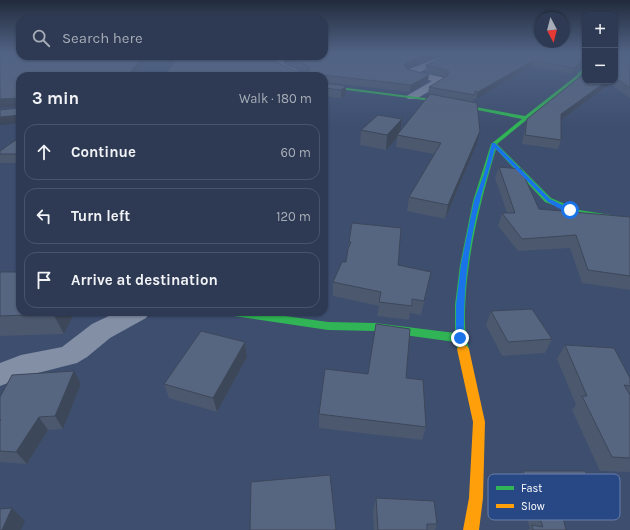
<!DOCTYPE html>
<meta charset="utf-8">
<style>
:root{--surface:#2e3a53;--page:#36415a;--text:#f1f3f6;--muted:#a7adb8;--line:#49546a}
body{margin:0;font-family:Karla,sans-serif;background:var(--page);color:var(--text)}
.controls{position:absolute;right:12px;top:12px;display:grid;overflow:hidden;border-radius:8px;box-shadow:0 1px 3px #0004}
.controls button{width:36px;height:36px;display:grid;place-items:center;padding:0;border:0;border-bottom:1px solid var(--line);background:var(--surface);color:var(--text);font:20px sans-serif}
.compass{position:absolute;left:534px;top:12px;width:36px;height:36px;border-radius:50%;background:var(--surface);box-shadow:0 1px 3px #0004;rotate:173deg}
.stop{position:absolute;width:12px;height:12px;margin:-9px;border:3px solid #1a73e8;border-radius:50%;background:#fff}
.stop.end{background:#1a73e8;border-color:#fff;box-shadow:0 1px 4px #0008}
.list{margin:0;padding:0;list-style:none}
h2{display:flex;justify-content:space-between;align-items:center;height:52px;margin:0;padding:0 16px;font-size:17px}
h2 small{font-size:13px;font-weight:400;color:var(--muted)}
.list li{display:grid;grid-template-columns:26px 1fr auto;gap:12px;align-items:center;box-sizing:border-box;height:56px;margin:0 8px 8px;padding:0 8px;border:1px solid var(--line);border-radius:12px}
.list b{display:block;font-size:15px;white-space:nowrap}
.list em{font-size:13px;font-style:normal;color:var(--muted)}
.icon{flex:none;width:22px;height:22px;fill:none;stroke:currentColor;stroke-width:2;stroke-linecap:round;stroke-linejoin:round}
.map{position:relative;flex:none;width:630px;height:530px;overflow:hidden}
.search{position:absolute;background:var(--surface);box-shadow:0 1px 3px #0004;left:16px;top:16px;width:312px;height:44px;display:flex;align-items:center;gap:10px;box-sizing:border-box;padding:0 14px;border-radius:12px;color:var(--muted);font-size:15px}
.panel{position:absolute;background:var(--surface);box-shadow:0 1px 3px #0004;left:16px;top:72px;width:312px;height:244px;border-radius:12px}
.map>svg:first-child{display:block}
</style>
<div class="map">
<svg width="630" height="530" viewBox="0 0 630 530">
<rect width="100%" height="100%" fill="#3d4e6f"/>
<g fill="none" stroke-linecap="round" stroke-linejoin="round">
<g fill="#838fa5" fill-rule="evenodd">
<path d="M450,53h12l-42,19 25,6 1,2 -1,2 -29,17h-8l-2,-2 2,-2 24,-14 -25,-7 -2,-2 2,-2z"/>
<path d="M275,56h8l1,8 23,10 2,2h-13l-19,-9z"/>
<path d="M117,312h33l-4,6 -36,20 -23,19 -10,6 -51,13 -26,10v-23l21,-8 41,-8 30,-23z"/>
</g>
<path fill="#30b455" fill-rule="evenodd" d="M584,67h1v3l-7,8 -81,66 54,54 28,12 51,8v4l-53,-8 -32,-12 -49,-53c-14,47 -26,93 -30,142 -1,19 -3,39 3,58l-2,3 -4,1 -4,-1 -4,-10 -80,-11 -47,-1 -101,-15 -1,-3h31l71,10 47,1 80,10v-28l5,-40 13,-64 18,-57 31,-25 -90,-18 -108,-14v-2l108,14 93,17 51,-40z"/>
<path fill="#ff9f0a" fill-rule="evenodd" d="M463,345l4,1 2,3 16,73 -2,76 -4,32h-16l6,-32 4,-76 -16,-73 2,-3z"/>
</g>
<g fill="#4b586e">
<path d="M585,53v11l-4,1 -10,9 -39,-8 -56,33h-2l-1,3 7,29 -3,12 -32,76 -38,-8 2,-14 25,-43 -38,-7 1,-9 -11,12 -26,-5 1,-15 41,-11 -1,11 34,-35 -7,-1 1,-7 17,-10 -21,-5 1,-7z"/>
<path d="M615,53h15v45l-20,-14 -49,36v20l-3,9 -36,-5 3,-17 2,-8 58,-38h30z"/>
<path d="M284,56h40l83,12 21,13 -18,11 -86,-10v-6h-160l112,-14 20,9h7l-18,-8z"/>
<path d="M324,83l22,3v8l-5,4 -17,-2z"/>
<path d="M20,137v26h-20v-12z"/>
<path d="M499,167l40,42 90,8 1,-2v75l-48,-7 -12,-35 -52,3 -20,-25 4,-13h5l-12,-35z"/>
<path d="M352,223l46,42 33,7 -10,43 -11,-2 -1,7 -32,-4 2,-10 -46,-10v-14l13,-20z"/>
<path d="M0,272l20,40h55l-11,22 -64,2z"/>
<path d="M491,311l61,28 -7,14 -43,3 -16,-31z"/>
<path d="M245,342l2,15 -30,55 -48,-14 -5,-14z"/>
<path d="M565,345l65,33v14l-1,1 1,2v77l-30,-1 -28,-61 4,-5 -19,-46z"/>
<path d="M368,374l38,4 20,49 -4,13 -103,-12v-14z"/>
<path d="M81,384l-18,45 -15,1 -21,34 -27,-2v-65z"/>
<path d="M523,471l79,35 -12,12h-27l3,12h-38l2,-2 -16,-44z"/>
<path d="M376,498l61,26 -2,6h-61l-1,-20z"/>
</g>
<g fill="#3d475a">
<path d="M431,53h15l-40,16 -2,-4 3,-3z"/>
<path d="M143,56h7l-16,20h-7z"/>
<path d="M585,58v6l-4,1 -10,9 3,-6 9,-9z"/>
<path d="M534,60l-2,6 -56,33 2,-7z"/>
<path d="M429,75l-1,6 -18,11 1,-7z"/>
<path d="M607,81h4l-1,3 -52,38 3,-8z"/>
<path d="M346,86v8l-5,4v-8z"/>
<path d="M17,98l3,8 -20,2v-9z"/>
<path d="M20,115v8l-20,2v-8z"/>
<path d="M402,119l-2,15 -3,1v3l-11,12 1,-15z"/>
<path d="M480,131l-3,12 -32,76 3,-14z"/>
<path d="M54,312h21l-11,22 -11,-20z"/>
<path d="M245,342l2,15 -30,55 -4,-14z"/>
<path d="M74,371l7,13 -18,45 -8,-13z"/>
<path d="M39,417l9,13 -21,34 -11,-12z"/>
<path d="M12,508l13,13 -4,9h-19z"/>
</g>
<g fill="#576680" stroke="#3d475a">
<path d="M324,53h107l-24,9 -3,3 3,4 22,6 -18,10 -87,-10 -1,1h-159l15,-20h96l1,6 20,9h13l1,-2 -2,-3 -23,-9v-1h39z"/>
<path d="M453,53h132v5l-2,1 -9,9 -40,-8 -56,32 -3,-1v4l-46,-8 18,-11 2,-4 -2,-2 -21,-5z"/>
<path d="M615,53h15v35l-15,-10z"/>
<path d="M20,54v2h123l-16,20h-107v39l-20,2v-7l18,-2v-9l-1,-1 -17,1v-44z"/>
<path d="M585,73v8h22l-46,33v26l-36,-5 2,-16z"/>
<path d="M324,83l22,3 -5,4 -17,-2z"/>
<path d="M430,94l47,9 3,28 -32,74 -39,-8 32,-54 -44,-8z"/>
<path d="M378,115l24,4 -15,16 -26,-5z"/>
<path d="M20,137v17h-20v-3z"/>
<path d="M499,167l22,2 18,40 91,8v59l-42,-6 -12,-35 -54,4 -20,-26h13z"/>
<path d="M352,223l49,5 -3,37 33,7 -7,29 -12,-2v7l-33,-4 2,-10 -48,-10 9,-20h4l2,-13 3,-7h-2z"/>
<path d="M0,272h20v40h34l-1,2 -53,2z"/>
<path d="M532,309l20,30 -44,3 -17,-31z"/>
<path d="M376,324l34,5 -4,49 17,2 3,47 -107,-13 6,-45 43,5z"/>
<path d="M201,331l44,11 -32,56 -49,-14z"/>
<path d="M565,345l49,3 16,30v8l-6,-1 6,10v63l-18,-1 -30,-61h5z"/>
<path d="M74,371l-19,45 -16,1 -23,35 -16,-1v-30l1,-1h-1v-23l12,-22z"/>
<path d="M523,471h62l17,35h-42l6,24h-33l-1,-5 11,2z"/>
<path d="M330,475l6,55h-86l1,-48z"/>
<path d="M376,498l58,3 3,23h-10v6h-49z"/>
<path d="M12,508l-10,22h-2v-21z"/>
</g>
<linearGradient id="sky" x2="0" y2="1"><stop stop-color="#222b3d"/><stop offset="0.42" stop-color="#516385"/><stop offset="1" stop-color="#516385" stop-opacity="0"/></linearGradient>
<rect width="630" height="127" fill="url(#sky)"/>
<path fill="#1a73e8" d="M492,143h3l55,56 23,11c-8,4 -20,-5 -26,-9l-52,-53c-4,18 -11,35 -15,53 -12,45 -17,91 -16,137l-4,3 -4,-3v-33l5,-41 13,-63 10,-27z"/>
<rect x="488" y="474" width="132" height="46" rx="6" fill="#274885" stroke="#687faa" stroke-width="1"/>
<rect x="496" y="486" width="18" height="4" fill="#30b455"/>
<rect x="496" y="504" width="18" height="4" fill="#ff9f0a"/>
<g font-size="11" fill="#fff">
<text x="521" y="492">Fast</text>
<text x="521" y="510">Slow</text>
</g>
</svg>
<div class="controls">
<button>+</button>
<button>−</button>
</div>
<svg class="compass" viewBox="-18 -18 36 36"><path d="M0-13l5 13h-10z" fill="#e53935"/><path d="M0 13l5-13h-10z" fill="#a7adb8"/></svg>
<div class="stop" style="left:570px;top:210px"></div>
<div class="stop end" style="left:460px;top:338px"></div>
<div class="search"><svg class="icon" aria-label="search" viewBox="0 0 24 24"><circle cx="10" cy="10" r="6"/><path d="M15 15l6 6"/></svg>Search here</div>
<section class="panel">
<h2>3 min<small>Walk · 180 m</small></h2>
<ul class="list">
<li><svg class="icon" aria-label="ahead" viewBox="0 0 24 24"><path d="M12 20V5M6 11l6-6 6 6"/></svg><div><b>Continue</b></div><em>60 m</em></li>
<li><svg class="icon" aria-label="left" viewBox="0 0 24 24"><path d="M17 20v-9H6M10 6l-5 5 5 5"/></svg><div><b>Turn left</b></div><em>120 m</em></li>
<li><svg class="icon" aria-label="arrive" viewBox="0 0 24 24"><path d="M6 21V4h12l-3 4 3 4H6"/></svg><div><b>Arrive at destination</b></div></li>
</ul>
</section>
</div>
